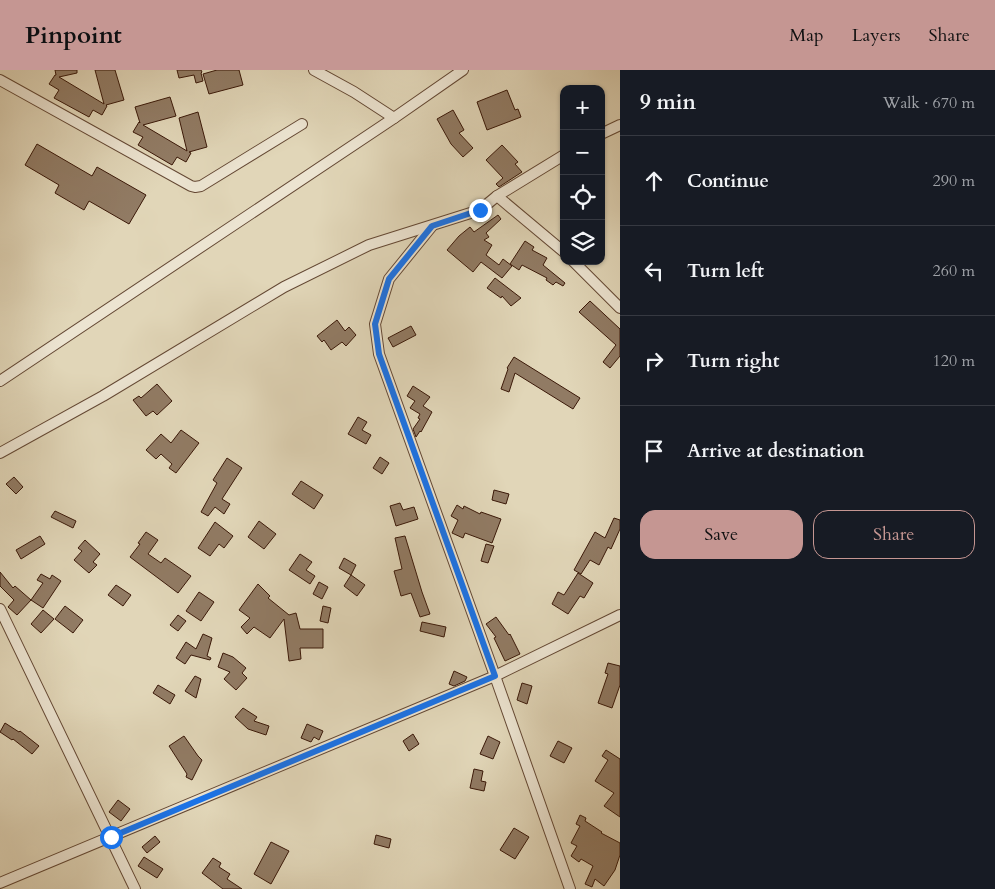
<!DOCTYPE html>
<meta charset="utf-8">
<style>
:root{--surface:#171b24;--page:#20242c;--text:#f1f3f6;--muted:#9ea1a6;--line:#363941;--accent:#c59692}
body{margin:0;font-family:Cardo,serif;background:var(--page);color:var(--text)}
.controls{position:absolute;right:15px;top:15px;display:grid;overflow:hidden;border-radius:10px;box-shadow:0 1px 4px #0004}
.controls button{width:45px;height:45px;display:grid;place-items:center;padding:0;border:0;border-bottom:1px solid var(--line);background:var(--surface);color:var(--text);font:25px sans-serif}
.stop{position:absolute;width:15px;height:15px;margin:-11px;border:4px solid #1a73e8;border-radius:50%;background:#fff}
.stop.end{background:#1a73e8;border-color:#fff;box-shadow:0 1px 5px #0008}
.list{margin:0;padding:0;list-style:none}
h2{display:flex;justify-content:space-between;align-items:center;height:65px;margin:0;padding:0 20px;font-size:21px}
h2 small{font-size:16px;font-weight:400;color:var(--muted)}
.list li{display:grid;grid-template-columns:32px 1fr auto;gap:15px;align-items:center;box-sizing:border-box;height:90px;padding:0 20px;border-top:1px solid var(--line)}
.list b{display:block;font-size:19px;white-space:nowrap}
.list em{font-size:16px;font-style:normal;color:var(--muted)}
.actions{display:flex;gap:10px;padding:15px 20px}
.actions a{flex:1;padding:11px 0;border:1px solid var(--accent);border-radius:15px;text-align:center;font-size:18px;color:var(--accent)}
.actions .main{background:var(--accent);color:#111}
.icon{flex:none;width:28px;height:28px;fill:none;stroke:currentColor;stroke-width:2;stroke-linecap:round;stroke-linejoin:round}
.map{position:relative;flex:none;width:620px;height:819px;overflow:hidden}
header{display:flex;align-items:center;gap:30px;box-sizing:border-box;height:70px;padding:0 25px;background:var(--accent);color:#111}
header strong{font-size:24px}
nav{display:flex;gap:28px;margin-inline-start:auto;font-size:18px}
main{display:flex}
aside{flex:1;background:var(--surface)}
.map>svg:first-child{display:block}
</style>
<header>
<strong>Pinpoint</strong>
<nav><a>Map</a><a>Layers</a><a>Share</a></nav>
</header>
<main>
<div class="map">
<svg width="620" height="819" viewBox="0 0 620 819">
<rect width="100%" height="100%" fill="#e1d6b8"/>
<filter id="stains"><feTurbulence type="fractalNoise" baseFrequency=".004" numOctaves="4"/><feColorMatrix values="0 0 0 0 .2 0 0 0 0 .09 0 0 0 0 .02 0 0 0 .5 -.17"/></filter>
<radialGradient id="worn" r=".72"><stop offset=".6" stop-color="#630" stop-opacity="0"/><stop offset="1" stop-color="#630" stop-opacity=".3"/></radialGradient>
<g fill="#917b64" stroke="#3a1808">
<path d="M55,0h22v3l-18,4 45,27 -9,-34h20l9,30 -18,5 1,1 -5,9 -9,-5 -4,7 -35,-19 5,-8 -10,-6 6,-9h1z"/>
<path d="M177,0h24l1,2 -1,1 2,8 -7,2 -2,-8 -15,3z"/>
<path d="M217,0h22l4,15 -34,9 -6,-20z"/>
<path d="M507,20l8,20 3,-1 3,8 -34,13 -10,-28z"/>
<path d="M170,27l6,19 -33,9 44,26 -8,-33 19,-6 9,35 -18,5 2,1 -5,9 -9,-5 -5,8 -34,-20 5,-8 -10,-5 6,-10 1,1 -5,-16z"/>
<path d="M453,40l11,20 -5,3 14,15 -10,9 -12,-13 -14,-25z"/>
<path d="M37,74l55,32 5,-9 49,28 -17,29 -40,-23 -5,9 -29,-17 4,-8 -34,-20z"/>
<path d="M502,75l16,17 -3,2 7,8 -23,15 -3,-3 7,-6 -17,-18z"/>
<path d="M498,145l3,4 -15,14 3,4 -5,3 8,5 -6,10 13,10 4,-6 9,7 -10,12 -21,-16 -8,10 -26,-22 12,-14 11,-9 4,5z"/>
<path d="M525,171l9,6 -2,3 15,8 -4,7 22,18 -2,3 -7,-4 -3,3 -7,-5 1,-2 -25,-13 -3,5 -9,-6z"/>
<path d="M495,208l26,20 -10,8 -9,-10 -1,2 -14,-10z"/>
<path d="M590,231l30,28v27l-10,12 -7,-6 13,-17 -37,-33z"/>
<path d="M337,250l8,11 4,-4 7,8 -10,11 -4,-4 -11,8 -7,-10 -2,2 -5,-6z"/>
<path d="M411,256l5,9 -23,12 -5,-9z"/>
<path d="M514,287l66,41 -7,11 -58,-36 -6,19 -8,-3 7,-20 -1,-1z"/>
<path d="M157,314l15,17 -15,14 -4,-4 -7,5 -13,-16 6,-4 2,2z"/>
<path d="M413,316l17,11 -7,9 9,6 -11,20 -1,-1 -4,6 -3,-8 7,-10 -2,-1 2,-4 -10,-6 5,-7 -8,-5z"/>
<path d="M358,347l9,5 -5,8 9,5 -5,9 -18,-10z"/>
<path d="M181,360l18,13 -23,30 -7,-5 3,-4 -11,-10 -5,5 -10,-9 15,-16 10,9z"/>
<path d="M380,387l9,6 -7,11 -9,-6z"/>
<path d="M227,388l15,10 -20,31 8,5 -6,10 -9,-7 -7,9 -7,-4 16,-29 -4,-3z"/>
<path d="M14,407l9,10 -7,7 -10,-10z"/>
<path d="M301,411l22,14 -9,14 -22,-15z"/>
<path d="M494,420l15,4 -3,10 -14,-4z"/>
<path d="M400,433l3,7 11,-3 4,12 -22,7 -6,-20z"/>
<path d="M457,435l6,4 1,-3 16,8 1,-2 20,7 -9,24 -27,-10 -2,5 -11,-5 6,-13 -7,-4z"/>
<path d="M55,441l21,10 -3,7 -22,-11z"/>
<path d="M614,448l6,2v9l-9,20 -3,-2 -9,18 -9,-5 -9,14 -7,-4 21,-38 10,6z"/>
<path d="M259,451l17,13 -12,15 -16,-12z"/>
<path d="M215,452l18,14 -9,12 -5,-4 -9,12 -12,-8z"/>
<path d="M146,462l12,8 -10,14 13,9 4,-5 26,18 -13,17 -48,-36 10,-13 -2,-1z"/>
<path d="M40,466l5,8 -24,15 -5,-9z"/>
<path d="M405,466l17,56 8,22 -10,3 -9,-24 -10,3 -7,-25 8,-2 -7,-31z"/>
<path d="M85,470l15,14 -7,8 4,3 -8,8 -15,-13 8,-9 -4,-3z"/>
<path d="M486,474l8,2 -6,17 -7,-2z"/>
<path d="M300,484l12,8 -6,8 9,6 -5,8 -21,-14z"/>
<path d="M344,488l12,7 -5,10 -12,-7z"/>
<path d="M0,502l13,16 2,-2 16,14 -14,15 -9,-8 6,-7 -14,-14z"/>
<path d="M578,503l15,10 -9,15 -4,-2 -12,18 -16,-10 6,-12 6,3z"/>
<path d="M41,504l9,5 2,-4 9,6 -18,27 -12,-8 12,-17 -6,-3z"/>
<path d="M351,505l14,10 -8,11 -13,-10z"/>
<path d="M319,512l9,5 -6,12 -9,-5z"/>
<path d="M258,514l12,12 -2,2 21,17 7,-2 4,16h23v19h-23l1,11 -12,2 -5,-42 -14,19 -16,-11 -7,7 -6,-7 9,-9 -11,-8z"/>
<path d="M116,515l15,10 -8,11 -15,-11z"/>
<path d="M199,522l15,10 -13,19 -15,-10z"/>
<path d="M65,536l18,14 -10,13 -18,-14z"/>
<path d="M323,536l8,2 -3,15 -8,-2z"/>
<path d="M43,540l11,9 -13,14 -10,-9z"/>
<path d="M178,545l8,6 -8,10 -8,-6z"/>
<path d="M496,547l13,18 1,-1 10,20 -15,7 -11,-23 2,-1 -10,-13z"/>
<path d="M422,552l24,5 -2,10 -24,-6z"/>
<path d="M203,564l9,4 -5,18 4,2 -1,2 -19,-5 -6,9 -9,-6 10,-16 10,7z"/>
<path d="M223,583l10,4 13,11 -4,5 5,5 -11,12 -12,-11 6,-7 -12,-5z"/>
<path d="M608,593l12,3v19l-8,23 -14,-5 10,-29 -3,-1z"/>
<path d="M454,601l13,6 -2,4 -11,5 -5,-2z"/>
<path d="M195,606l6,3 -5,19 -11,-7z"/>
<path d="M522,613l10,3 -5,18 -10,-4z"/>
<path d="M158,615l17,10 -5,9 -17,-11z"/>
<path d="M243,638l14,9 -3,4 15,5 -3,9 -18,-6 -13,-12z"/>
<path d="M5,653l14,9 1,-1 19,15 -7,8 -19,-15 -1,1 -12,-8z"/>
<path d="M307,654l16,7 -4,9 -5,-3 -3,5 -10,-4z"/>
<path d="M413,664l6,10 -10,7 -6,-10z"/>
<path d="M184,666l14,20 4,4 -10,20 -6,-3 1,-3 -18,-28z"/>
<path d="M488,666l12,6 -7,17 -13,-5z"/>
<path d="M558,671l14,7 -8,15 -14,-7z"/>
<path d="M606,680l14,9v58l-16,-11 10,-13 -19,-12 13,-21 -6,-4z"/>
<path d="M474,699l9,2 -2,10 5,1 -2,9 -14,-3z"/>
<path d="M118,730l12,9 -9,12 -12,-9z"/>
<path d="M580,745l6,3 -1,3 17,11 -1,1 19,10v12l-5,15 -11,16 -9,-7 -3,8 -7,-3 8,-18 -12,-7 -2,3 -8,-6 6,-10 -6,-3 9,-17 -4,-2z"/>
<path d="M514,758l15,9 -14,22 -15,-9z"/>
<path d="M376,765l15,4 -2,9 -15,-4z"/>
<path d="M155,766l5,6 -13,11 -5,-6z"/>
<path d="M271,772l18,9 -18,33 -17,-10z"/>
<path d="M144,787l19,12 -6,9 -19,-12z"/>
<path d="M213,788l8,5 -2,4 11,7 -3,5 15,10h-19l-21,-16z"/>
</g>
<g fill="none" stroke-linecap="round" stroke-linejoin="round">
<defs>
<g id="minor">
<path d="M314,0l40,22 40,26"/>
<path d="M0,10l191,106 4,1 6,-1 101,-62"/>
<path d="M601,64l19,-9"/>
<path d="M497,126l67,56"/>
<path d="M432,156l-43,53 -14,45 4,30 116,322 75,213"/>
<path d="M573,191l47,47"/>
<path d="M0,311l394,-263 69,-48"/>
<path d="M0,383l103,-57 181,-109 85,-42 111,-35 17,-14 67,-41"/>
<path d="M0,539l135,280"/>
<path d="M0,813l495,-207 125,-61"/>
</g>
</defs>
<use href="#minor" stroke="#644834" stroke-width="12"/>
<use href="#minor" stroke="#ece4d1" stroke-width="10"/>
</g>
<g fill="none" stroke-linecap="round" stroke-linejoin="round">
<path stroke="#1a73e8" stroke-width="6" d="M111,767l384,-161 -116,-322 -4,-30 14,-45 43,-53 48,-16"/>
</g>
<rect width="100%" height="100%" filter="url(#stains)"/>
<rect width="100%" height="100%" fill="url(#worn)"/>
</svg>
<div class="controls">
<button>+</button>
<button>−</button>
<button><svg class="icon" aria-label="locate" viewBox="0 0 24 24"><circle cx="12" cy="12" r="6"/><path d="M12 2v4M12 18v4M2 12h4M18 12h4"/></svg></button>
<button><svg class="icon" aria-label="layers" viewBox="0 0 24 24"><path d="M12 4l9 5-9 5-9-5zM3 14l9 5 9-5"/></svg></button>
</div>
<div class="stop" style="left:111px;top:767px"></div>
<div class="stop end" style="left:480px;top:140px"></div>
</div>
<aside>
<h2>9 min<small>Walk · 670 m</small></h2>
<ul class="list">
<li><svg class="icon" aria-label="ahead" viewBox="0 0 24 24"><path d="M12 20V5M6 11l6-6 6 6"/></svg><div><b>Continue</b></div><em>290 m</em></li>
<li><svg class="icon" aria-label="left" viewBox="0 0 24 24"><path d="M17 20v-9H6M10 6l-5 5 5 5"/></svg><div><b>Turn left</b></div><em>260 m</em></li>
<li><svg class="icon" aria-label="right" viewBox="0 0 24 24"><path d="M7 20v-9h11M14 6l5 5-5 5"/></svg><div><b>Turn right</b></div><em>120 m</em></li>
<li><svg class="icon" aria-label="arrive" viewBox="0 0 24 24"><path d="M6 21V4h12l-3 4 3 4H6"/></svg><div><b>Arrive at destination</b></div></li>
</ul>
<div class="actions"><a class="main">Save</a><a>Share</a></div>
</aside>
</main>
